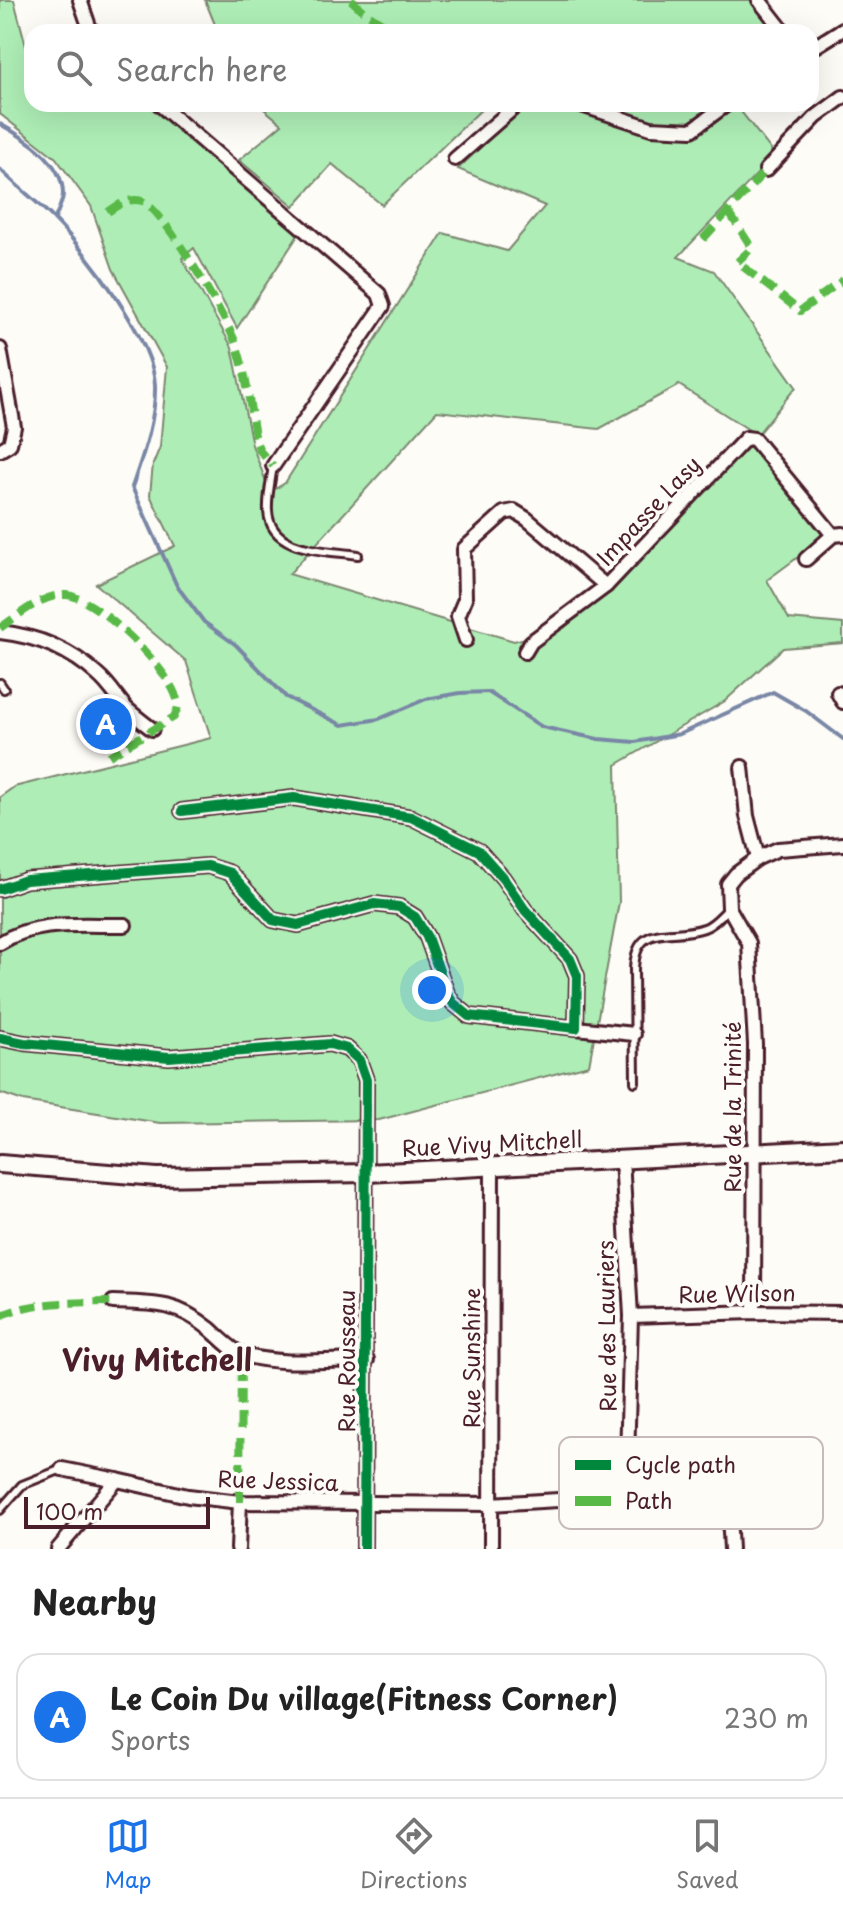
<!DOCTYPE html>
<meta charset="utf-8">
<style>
:root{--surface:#fff;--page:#f6f6f6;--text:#222;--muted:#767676;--line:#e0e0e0;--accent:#1a73e8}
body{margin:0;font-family:"Playpen Sans",sans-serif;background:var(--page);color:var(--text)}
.scale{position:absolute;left:24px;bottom:20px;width:186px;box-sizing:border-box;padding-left:8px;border:4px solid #4a1f2b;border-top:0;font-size:22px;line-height:28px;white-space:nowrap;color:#4a1f2b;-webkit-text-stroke:6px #fdfcf7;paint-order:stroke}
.you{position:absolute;left:432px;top:990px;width:28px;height:28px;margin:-20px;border:6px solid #fff;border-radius:50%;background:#1a73e8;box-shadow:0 0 0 12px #1a73e833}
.badge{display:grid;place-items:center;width:52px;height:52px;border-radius:50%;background:var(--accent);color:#fff;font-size:26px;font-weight:700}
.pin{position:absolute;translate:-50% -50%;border:4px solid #fff;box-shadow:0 2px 8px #0006}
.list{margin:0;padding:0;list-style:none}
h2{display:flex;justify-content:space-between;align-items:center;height:104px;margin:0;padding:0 32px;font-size:34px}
h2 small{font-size:26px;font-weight:400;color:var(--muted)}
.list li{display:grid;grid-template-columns:52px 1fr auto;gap:24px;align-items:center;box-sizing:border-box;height:128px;margin:0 16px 16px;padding:0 16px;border:2px solid var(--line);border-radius:24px}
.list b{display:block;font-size:30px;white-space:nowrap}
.list p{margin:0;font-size:26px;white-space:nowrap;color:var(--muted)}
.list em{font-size:26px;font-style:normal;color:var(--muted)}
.icon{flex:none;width:44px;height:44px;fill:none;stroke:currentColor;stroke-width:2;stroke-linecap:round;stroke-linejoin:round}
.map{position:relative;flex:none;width:843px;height:1549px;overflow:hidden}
.search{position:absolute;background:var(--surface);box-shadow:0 8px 32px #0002;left:24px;right:24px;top:24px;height:88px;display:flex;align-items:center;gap:20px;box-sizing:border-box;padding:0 28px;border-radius:24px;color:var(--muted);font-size:30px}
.sheet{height:248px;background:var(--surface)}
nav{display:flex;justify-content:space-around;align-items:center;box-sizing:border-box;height:112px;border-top:2px solid var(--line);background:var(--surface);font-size:22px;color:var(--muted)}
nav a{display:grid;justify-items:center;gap:4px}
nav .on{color:var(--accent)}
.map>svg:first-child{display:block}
</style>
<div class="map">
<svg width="843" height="1549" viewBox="0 0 843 1549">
<rect width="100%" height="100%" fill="#fdfcf7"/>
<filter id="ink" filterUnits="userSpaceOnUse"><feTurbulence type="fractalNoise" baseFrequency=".0125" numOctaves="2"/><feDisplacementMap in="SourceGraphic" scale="16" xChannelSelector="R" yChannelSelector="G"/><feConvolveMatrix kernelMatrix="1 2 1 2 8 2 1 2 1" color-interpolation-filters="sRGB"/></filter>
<g filter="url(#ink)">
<g fill="#aeeeb6" stroke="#7c8670" stroke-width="2">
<path d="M0,0h14l18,69v35h117l147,122 1,11 -60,91 -43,-80 -12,10 50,89 20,98 18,47 15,-9 158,-250 64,18 38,-45 -87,-37 68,-65h209l40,51 -97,102 36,14 82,116 -39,48 -78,-50 -80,44 -162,-18 -148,163 225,67 50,-13 79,-73 105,-111 8,2 72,89 -61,45 22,39 54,5v19l-60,5 -58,53 -109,64 3,137 -30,163 -210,55 -219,3 -137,-22 -23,-8v-296l14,-10 197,-49 -25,-77 -90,-77 79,-38 -25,-51 3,-31 7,-17 7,-80 -54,-98 -22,-63 -35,-48 -56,-44z"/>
<path d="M205,0h547l26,32h-560z"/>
<path d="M258,104h229l-105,101 -50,-41 -38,42 -55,-46 43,-36z"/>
</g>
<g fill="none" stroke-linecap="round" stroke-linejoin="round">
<g stroke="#7986a5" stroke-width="4">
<path d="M0,124c25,14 63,37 63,70 0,8 -6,18 -8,25"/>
<path d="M0,169c17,18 37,32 54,50 32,32 100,122 101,166 1,35 -12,70 -23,102l45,99 27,36 32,23 50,52 56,28 37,-6 47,-20 34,-6 28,-1 54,35 56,12 37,3 45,-8 93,-42 33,19 37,28"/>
</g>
<defs>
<g id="service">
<path d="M273,466c-2,14 -6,31 -5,45 2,42 60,39 90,44"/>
<path d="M0,683l4,6"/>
<path d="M635,1082l-1,-113c2,-49 37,-29 70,-41 10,-3 17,-13 25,-20"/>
<path d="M0,1510l22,-25 40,-16"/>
</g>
<g id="minor">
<path d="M80,0l11,32"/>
<path d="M759,0l25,32"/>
<path d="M811,49l32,-20"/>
<path d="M159,104l220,190 4,12 -110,160"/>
<path d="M578,104l73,24 41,2 35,-26"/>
<path d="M455,159l63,-55"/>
<path d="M766,170l50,-53 27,-20"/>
<path d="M0,349l14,78 -4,17 -10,6"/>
<path d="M806,559l27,-24"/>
<path d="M0,632c36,4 71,18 98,43 11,9 19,23 29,34 8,7 17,14 25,20"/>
<path d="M466,640l-8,-24 7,-17 -1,-50 40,-36 10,-2 13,8 79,67 140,-148 8,1 79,96 10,-1"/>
<path d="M525,652l6,-10 75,-56"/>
<path d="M838,693l5,9"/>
<path d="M742,767l5,49 11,42"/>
<path d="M0,889l26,-9 182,-14 22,7 43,47 25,5 76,-21 25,3 16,10 12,20 20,56 6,10 16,13 107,12 1,-52 -7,-17 -45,-49 -22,-32 -24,-27 -68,-34 -117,-19 -112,13"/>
<path d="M0,943c37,-24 83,-17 125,-18"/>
<path d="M576,1028l58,6"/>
<path d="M0,1038l24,5 145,14 161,-13 17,5 12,11 7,20 -2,469"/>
<path d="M622,1159l9,157 -5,180c29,2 83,-1 103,20l2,33"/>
<path d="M113,1302c42,1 64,0 97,27 10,9 22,22 34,26 38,11 83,5 123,5"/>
<path d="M754,1312l1,-268 -6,-101 -20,-35 -1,-24 8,-10 22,-16 20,-9 65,-5"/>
<path d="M631,1316l123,-4 89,1"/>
<path d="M62,1469l55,11"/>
<path d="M58,1549l59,-69 71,16 52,6 251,2 135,-8"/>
<path d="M238,1549l2,-47"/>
<path d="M491,1549l1,-383"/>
</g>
<path id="tertiary" d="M0,1164l157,13 210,-4 476,-25"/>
</defs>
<use href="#service" stroke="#4a1f2b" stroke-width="12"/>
<use href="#minor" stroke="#4a1f2b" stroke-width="18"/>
<use href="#tertiary" stroke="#4a1f2b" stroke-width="22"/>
<use href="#service" stroke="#fdfcf7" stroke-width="6"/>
<use href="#minor" stroke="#fdfcf7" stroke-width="12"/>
<use href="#tertiary" stroke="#fdfcf7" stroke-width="16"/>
<g stroke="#58b947" stroke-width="8" stroke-dasharray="16 8" stroke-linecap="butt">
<path d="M351,0l12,11 33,21"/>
<path d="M728,211l24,37 -15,14 63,49 43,-31"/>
<path d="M108,212c10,-7 21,-15 34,-11 21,7 86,120 94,143 11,31 14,65 20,97l4,10 13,15"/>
<path d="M703,239l63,-69"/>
<path d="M0,628c19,-13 42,-34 66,-33 29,1 112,80 112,111 0,3 -3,8 -4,11l-65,39"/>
<path d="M0,1316c34,-16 76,-13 113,-14"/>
<path d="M240,1502l1,-148"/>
</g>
<defs>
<g id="cycleway">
<path d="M0,889l26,-9 182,-14 22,7 43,47 25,5 76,-21 25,3 16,10 12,20 20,56 6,10 16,13 107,12 1,-52 -7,-17 -45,-49 -22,-32 -24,-27 -68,-34 -117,-19 -112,13"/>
<path d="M0,1038l24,5 145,14 161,-13 17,5 12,11 7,20 -2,469"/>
</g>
</defs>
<use href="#cycleway" stroke="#fdfcf7" stroke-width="15"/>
<use href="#cycleway" stroke="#00873e" stroke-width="10"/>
</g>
</g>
<g text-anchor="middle" stroke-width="8" stroke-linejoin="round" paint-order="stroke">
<g font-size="22" fill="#4a1f2b" stroke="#fdfcf7">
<text transform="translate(649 511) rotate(-47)" y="8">Impasse Lasy</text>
<text transform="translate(733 1107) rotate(-90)" y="8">Rue de la Trinité</text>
<text transform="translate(492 1144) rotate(-3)" y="8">Rue Vivy Mitchell</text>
<text transform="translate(737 1294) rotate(-1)" y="8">Rue Wilson</text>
<text transform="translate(607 1326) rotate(-91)" y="8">Rue des Lauriers</text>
<text transform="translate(472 1358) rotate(-90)" y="8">Rue Sunshine</text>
<text transform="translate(347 1361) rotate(-90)" y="8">Rue Rousseau</text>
<text transform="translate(278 1481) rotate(2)" y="8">Rue Jessica</text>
</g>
<g font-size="30" font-weight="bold" fill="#4a1f2b" stroke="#fdfcf7">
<text x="157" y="1371">Vivy Mitchell</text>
</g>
</g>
<rect x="559" y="1437" width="264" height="92" rx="12" fill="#fdfcf7" stroke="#c7baba" stroke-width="2"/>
<rect x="575" y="1460" width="36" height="10" fill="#00873e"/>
<rect x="575" y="1496" width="36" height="10" fill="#58b947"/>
<g font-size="22" fill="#4a1f2b">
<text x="625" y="1473">Cycle path</text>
<text x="625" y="1509">Path</text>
</g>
</svg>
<div class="scale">100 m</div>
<div class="you"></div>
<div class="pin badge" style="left:106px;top:724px">A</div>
<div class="search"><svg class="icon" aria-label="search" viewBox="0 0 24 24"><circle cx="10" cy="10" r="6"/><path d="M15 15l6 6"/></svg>Search here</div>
</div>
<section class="sheet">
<h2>Nearby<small></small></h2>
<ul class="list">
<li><span class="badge">A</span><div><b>Le Coin Du village(Fitness Corner)</b><p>Sports</p></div><em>230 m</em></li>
</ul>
</section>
<nav>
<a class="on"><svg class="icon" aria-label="map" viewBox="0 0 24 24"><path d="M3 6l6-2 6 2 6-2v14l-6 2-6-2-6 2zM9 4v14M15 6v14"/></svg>Map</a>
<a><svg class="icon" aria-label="directions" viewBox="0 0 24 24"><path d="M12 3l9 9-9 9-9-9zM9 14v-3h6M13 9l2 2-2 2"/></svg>Directions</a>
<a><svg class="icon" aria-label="saved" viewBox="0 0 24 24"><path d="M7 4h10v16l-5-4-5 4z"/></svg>Saved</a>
</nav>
